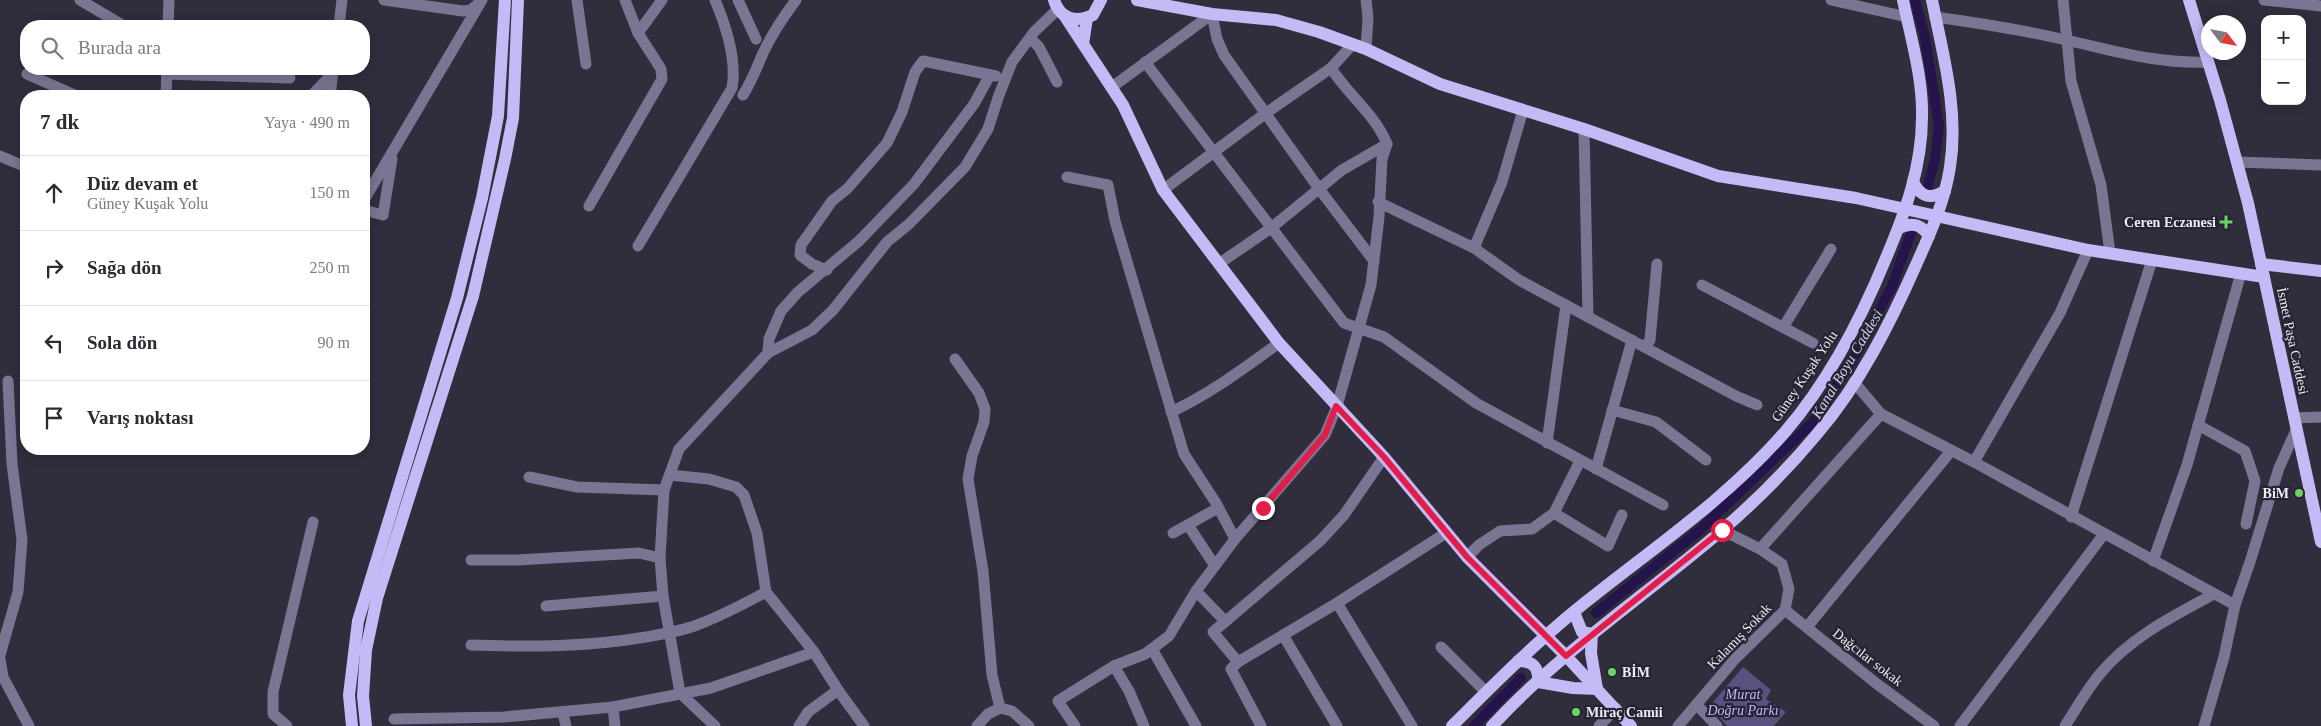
<!DOCTYPE html>
<html lang="tr">
<meta charset="utf-8">
<style>
:root{--surface:#fff;--page:#f2f2f3;--text:#2b2b33;--muted:#7c7c81;--line:#e1e1e2}
body{margin:0;font-family:Georgia,serif;background:var(--page);color:var(--text)}
.controls{position:absolute;right:15px;top:15px;display:grid;overflow:hidden;border-radius:10px;box-shadow:0 2px 12px #0003}
.controls button{width:45px;height:45px;display:grid;place-items:center;padding:0;border:0;border-bottom:1px solid var(--line);background:var(--surface);color:var(--text);font:25px sans-serif}
.compass{position:absolute;left:2201px;top:15px;width:45px;height:45px;border-radius:50%;background:var(--surface);box-shadow:0 2px 12px #0003;rotate:122deg}
.stop{position:absolute;width:15px;height:15px;margin:-11px;border:4px solid #e11d48;border-radius:50%;background:#fff}
.stop.end{background:#e11d48;border-color:#fff;box-shadow:0 1px 5px #0008}
.list{margin:0;padding:0;list-style:none}
h2{display:flex;justify-content:space-between;align-items:center;height:65px;margin:0;padding:0 20px;font-size:21px}
h2 small{font-size:16px;font-weight:400;color:var(--muted)}
.list li{display:grid;grid-template-columns:32px 1fr auto;gap:15px;align-items:center;box-sizing:border-box;height:75px;padding:0 20px;border-top:1px solid var(--line)}
.list b{display:block;font-size:19px;white-space:nowrap}
.list p{margin:0;font-size:16px;white-space:nowrap;color:var(--muted)}
.list em{font-size:16px;font-style:normal;color:var(--muted)}
.icon{flex:none;width:28px;height:28px;fill:none;stroke:currentColor;stroke-width:2;stroke-linecap:round;stroke-linejoin:round}
.map{position:relative;flex:none;width:2321px;height:726px;overflow:hidden}
.search{position:absolute;background:var(--surface);box-shadow:0 2px 12px #0003;left:20px;top:20px;width:350px;height:55px;display:flex;align-items:center;gap:12px;box-sizing:border-box;padding:0 18px;border-radius:20px;color:var(--muted);font-size:19px}
.panel{position:absolute;background:var(--surface);box-shadow:0 2px 12px #0003;left:20px;top:90px;width:350px;height:365px;border-radius:20px}
.map>svg:first-child{display:block}
</style>
<div class="map">
<svg width="2321" height="726" viewBox="0 0 2321 726">
<rect width="100%" height="100%" fill="#302e3d"/>
<path fill="#5a5180" d="M1743,667l28,23 -5,9 20,13 -12,14h-47l-16,-18 2,-6z"/>
<g fill="none" stroke-linecap="round" stroke-linejoin="round">
<g stroke="#25134b" stroke-width="10">
<path d="M1915,0l10,37 14,89 -4,34 -8,29"/>
<path d="M1596,613l104,-83 114,-109 43,-69 35,-66 19,-53"/>
<path d="M1474,726l47,-48"/>
</g>
<g stroke="#7a7593" stroke-width="11">
<path d="M80,0l44,26"/>
<path d="M384,0l79,11 8,-1 8,-7"/>
<path d="M577,0l9,64"/>
<path d="M738,0l18,39"/>
<path d="M1831,0l76,17"/>
<path d="M2063,0l8,81 30,104 9,68"/>
<path d="M2264,0l57,6"/>
<path d="M1935,17c44,6 88,13 131,23 49,11 91,24 142,22"/>
<path d="M168,26l1,-26"/>
<path d="M339,26l3,-26"/>
<path d="M638,33l24,-33"/>
<path d="M1030,38l9,9 18,35"/>
<path d="M1366,49l2,-31 -2,-18"/>
<path d="M1145,62l199,261 40,14 92,66 187,102"/>
<path d="M27,74l50,22"/>
<path d="M167,74l123,4"/>
<path d="M1112,87l100,-73 5,25 7,16 96,135 54,71"/>
<path d="M743,95c9,-14 14,-28 20,-42 9,-19 21,-37 33,-53"/>
<path d="M166,96l1,-27"/>
<path d="M311,96l22,-23"/>
<path d="M330,96l3,-26"/>
<path d="M1584,129l4,188"/>
<path d="M0,156l26,11"/>
<path d="M2237,162l84,3"/>
<path d="M1067,177l41,8 7,36 69,233 32,49 19,36"/>
<path d="M1163,190l103,-77 65,-45 22,-24"/>
<path d="M364,200l118,-200"/>
<path d="M1378,202l96,46 45,32 217,116 21,9"/>
<path d="M589,206l73,-127 -1,-10 -23,-36 -13,-33"/>
<path d="M364,210l19,5 9,-56"/>
<path d="M638,246l94,-158c5,-28 -6,-62 -17,-88"/>
<path d="M1474,248l28,-66 21,-72"/>
<path d="M1220,263l51,-35 71,-58 45,-26"/>
<path d="M827,270l-15,-6 -12,-9 1,-10 31,-44 15,-12 40,-46 15,-31 13,-40 8,-11 73,15"/>
<path d="M1702,285l111,58"/>
<path d="M1784,326l47,-77"/>
<path d="M1645,347l5,-7 7,-76"/>
<path d="M768,353l1,-14 12,-28 17,-19 61,-51 55,-57 60,-80 16,-29"/>
<path d="M955,359l24,34 6,16 -1,13 -12,34 -4,23 15,92 9,104 8,33"/>
<path d="M1854,382l27,32 93,48 261,143"/>
<path d="M1612,410l44,12 50,38"/>
<path d="M1171,412c39,-18 73,-44 108,-69"/>
<path d="M2294,418l27,-1"/>
<path d="M2198,425l47,26 10,30 -9,43"/>
<path d="M1547,443l19,-138"/>
<path d="M1974,462l86,-149 28,-63"/>
<path d="M1596,469l36,-129"/>
<path d="M670,475l39,4 27,8 8,8 13,38 9,59 48,60 24,38 26,36"/>
<path d="M529,477l48,10 87,3"/>
<path d="M1554,513l54,33 14,-31"/>
<path d="M2071,517l81,-257"/>
<path d="M1188,525l27,41"/>
<path d="M1173,533l45,-25"/>
<path d="M1760,549l121,-135"/>
<path d="M1467,557l12,-12 21,-14 32,-2 22,-16 26,-52"/>
<path d="M471,560h46l122,-7 21,5"/>
<path d="M2153,561l34,-96 54,-192"/>
<path d="M1196,591l29,30"/>
<path d="M1337,603l75,123"/>
<path d="M546,606l117,-10"/>
<path d="M1785,610l92,74 57,42"/>
<path d="M1807,627l144,-176"/>
<path d="M1283,635l54,91"/>
<path d="M471,645c59,2 117,2 175,-8 17,-3 35,-6 51,-12 24,-9 47,-21 69,-33"/>
<path d="M1441,647l45,45"/>
<path d="M1152,649l44,77"/>
<path d="M0,655l18,-63 4,-52 -10,-76 -4,-83"/>
<path d="M0,659l3,18 26,49"/>
<path d="M1238,662l-25,-30 107,-91 24,-26 40,-58"/>
<path d="M1114,666l15,25 15,35"/>
<path d="M1697,705l20,21"/>
<path d="M613,707l2,19"/>
<path d="M563,713l3,13"/>
<path d="M394,719l110,-2 109,-10 98,-19 103,-36"/>
<path d="M287,726l-14,-12v-22l40,-170"/>
<path d="M715,726l-35,-33 -17,-97 -3,-38 4,-68 15,-41 89,-96 44,-23 21,-20 54,-68 22,-18 56,-57 23,-38 11,-34 13,-33 22,-30 24,-23"/>
<path d="M799,726l9,-14 30,-22"/>
<path d="M977,726l11,-12 12,-6 12,3 17,15"/>
<path d="M1075,726l-17,-25 56,-35 31,-12 24,-18 27,-45 39,-52 90,-104 12,-29 34,-121 8,-68 3,-58 5,-15c-12,-30 -39,-49 -56,-76"/>
<path d="M1261,726l-30,-57 7,-7 99,-59 109,-70"/>
<path d="M1599,726l17,-18"/>
<path d="M1678,726l57,-67 50,-49 4,-21 -7,-25 -22,-15 -38,-19"/>
<path d="M1960,726l144,-192"/>
<path d="M2065,726c11,-17 21,-35 34,-51 30,-37 74,-59 115,-81"/>
<path d="M2204,726l20,-69 11,-52 15,-43 29,-94 18,-40"/>
</g>
<g stroke="#c4baf6" stroke-width="12">
<path d="M1054,0c6,19 22,23 39,15l8,-15"/>
<path d="M1137,0l75,14 64,6 43,12 47,17 74,35 144,45 134,47 138,22 232,52 176,27"/>
<path d="M2189,0l31,100 28,103 73,339"/>
<path d="M1064,15l19,29 4,-26"/>
<path d="M1083,44l40,61 40,85 116,153 105,114 83,100 99,99 65,70"/>
<path d="M1913,182c8,15 17,18 32,9"/>
<path d="M1899,228c13,-6 22,-4 30,8"/>
<path d="M2261,264l60,7"/>
<path d="M1518,661c15,0 21,6 20,21l35,6 24,1 -6,-36 1,-19 -10,-2 -8,-20"/>
<path d="M352,726l-3,-31 9,-74 99,-323 25,-100 16,-82 7,-116"/>
<path d="M366,726l-3,-30 3,-46 11,-52 96,-302 32,-137 8,-41 5,-118"/>
<path d="M1452,726c40,-40 80,-80 124,-116 70,-57 149,-109 209,-178 43,-50 76,-113 101,-174 19,-45 36,-91 36,-141 1,-39 -11,-78 -19,-117"/>
<path d="M1492,726c68,-74 153,-130 229,-195 34,-29 67,-62 96,-97 42,-49 73,-110 99,-169 14,-31 29,-64 34,-98 9,-57 -7,-112 -18,-167"/>
</g>
</g>
<g fill="none" stroke-linecap="round" stroke-linejoin="round">
<path stroke="#e11d48" stroke-width="6" d="M1263,508l62,-73 11,-29 48,51 83,100 99,99 156,-126"/>
</g>
<g fill="#6bd362" stroke="#262432" stroke-width="2">
<path d="M2223.5 214.5h5v5h5v5h-5v5h-5v-5h-5v-5h5z"/>
<circle cx="2299" cy="493" r="5"/>
<circle cx="1612" cy="672" r="5"/>
<circle cx="1576" cy="712" r="5"/>
</g>
<g text-anchor="middle" stroke-width="4.5" stroke-linejoin="round" paint-order="stroke">
<g font-size="14" font-weight="bold" fill="#eceaf4" stroke="#262432" text-anchor="end">
<text x="2216" y="227">Ceren Eczanesi</text>
<text x="2289" y="498">BiM</text>
<text x="1622" y="677" text-anchor="start">BİM</text>
<text x="1586" y="717" text-anchor="start">Miraç Camii</text>
</g>
<g font-size="14" fill="#eceaf4" stroke="#262432">
<text transform="translate(2293 341) rotate(78)" y="5">İsmet Paşa Caddesi</text>
<text transform="translate(1804 376) rotate(-56)" y="5">Güney Kuşak Yolu</text>
<text transform="translate(1739 636) rotate(-46)" y="5">Kalamış Sokak</text>
<text transform="translate(1868 657) rotate(38)" y="5">Dağcılar sokak</text>
</g>
<g font-size="14" font-style="italic" fill="#c2b5fe" stroke="#262432">
<text x="1743" y="699">Murat<tspan x="1743" dy="16">Doğru Parkı</tspan></text>
</g>
<g font-size="15" font-style="italic" fill="#d2cdf2" stroke="#262432">
<text transform="translate(1847 364) rotate(-59)" y="5">Kanal Boyu Caddesi</text>
</g>
</g>
</svg>
<div class="controls">
<button>+</button>
<button>−</button>
</div>
<svg class="compass" viewBox="-18 -18 36 36"><path d="M0-13l5 13h-10z" fill="#e53935"/><path d="M0 13l5-13h-10z" fill="#7c7c81"/></svg>
<div class="stop" style="left:1722px;top:530px"></div>
<div class="stop end" style="left:1263px;top:508px"></div>
<div class="search"><svg class="icon" aria-label="search" viewBox="0 0 24 24"><circle cx="10" cy="10" r="6"/><path d="M15 15l6 6"/></svg>Burada ara</div>
<section class="panel">
<h2>7 dk<small>Yaya · 490 m</small></h2>
<ul class="list">
<li><svg class="icon" aria-label="ahead" viewBox="0 0 24 24"><path d="M12 20V5M6 11l6-6 6 6"/></svg><div><b>Düz devam et</b><p>Güney Kuşak Yolu</p></div><em>150 m</em></li>
<li><svg class="icon" aria-label="right" viewBox="0 0 24 24"><path d="M7 20v-9h11M14 6l5 5-5 5"/></svg><div><b>Sağa dön</b></div><em>250 m</em></li>
<li><svg class="icon" aria-label="left" viewBox="0 0 24 24"><path d="M17 20v-9H6M10 6l-5 5 5 5"/></svg><div><b>Sola dön</b></div><em>90 m</em></li>
<li><svg class="icon" aria-label="arrive" viewBox="0 0 24 24"><path d="M6 21V4h12l-3 4 3 4H6"/></svg><div><b>Varış noktası</b></div></li>
</ul>
</section>
</div>
